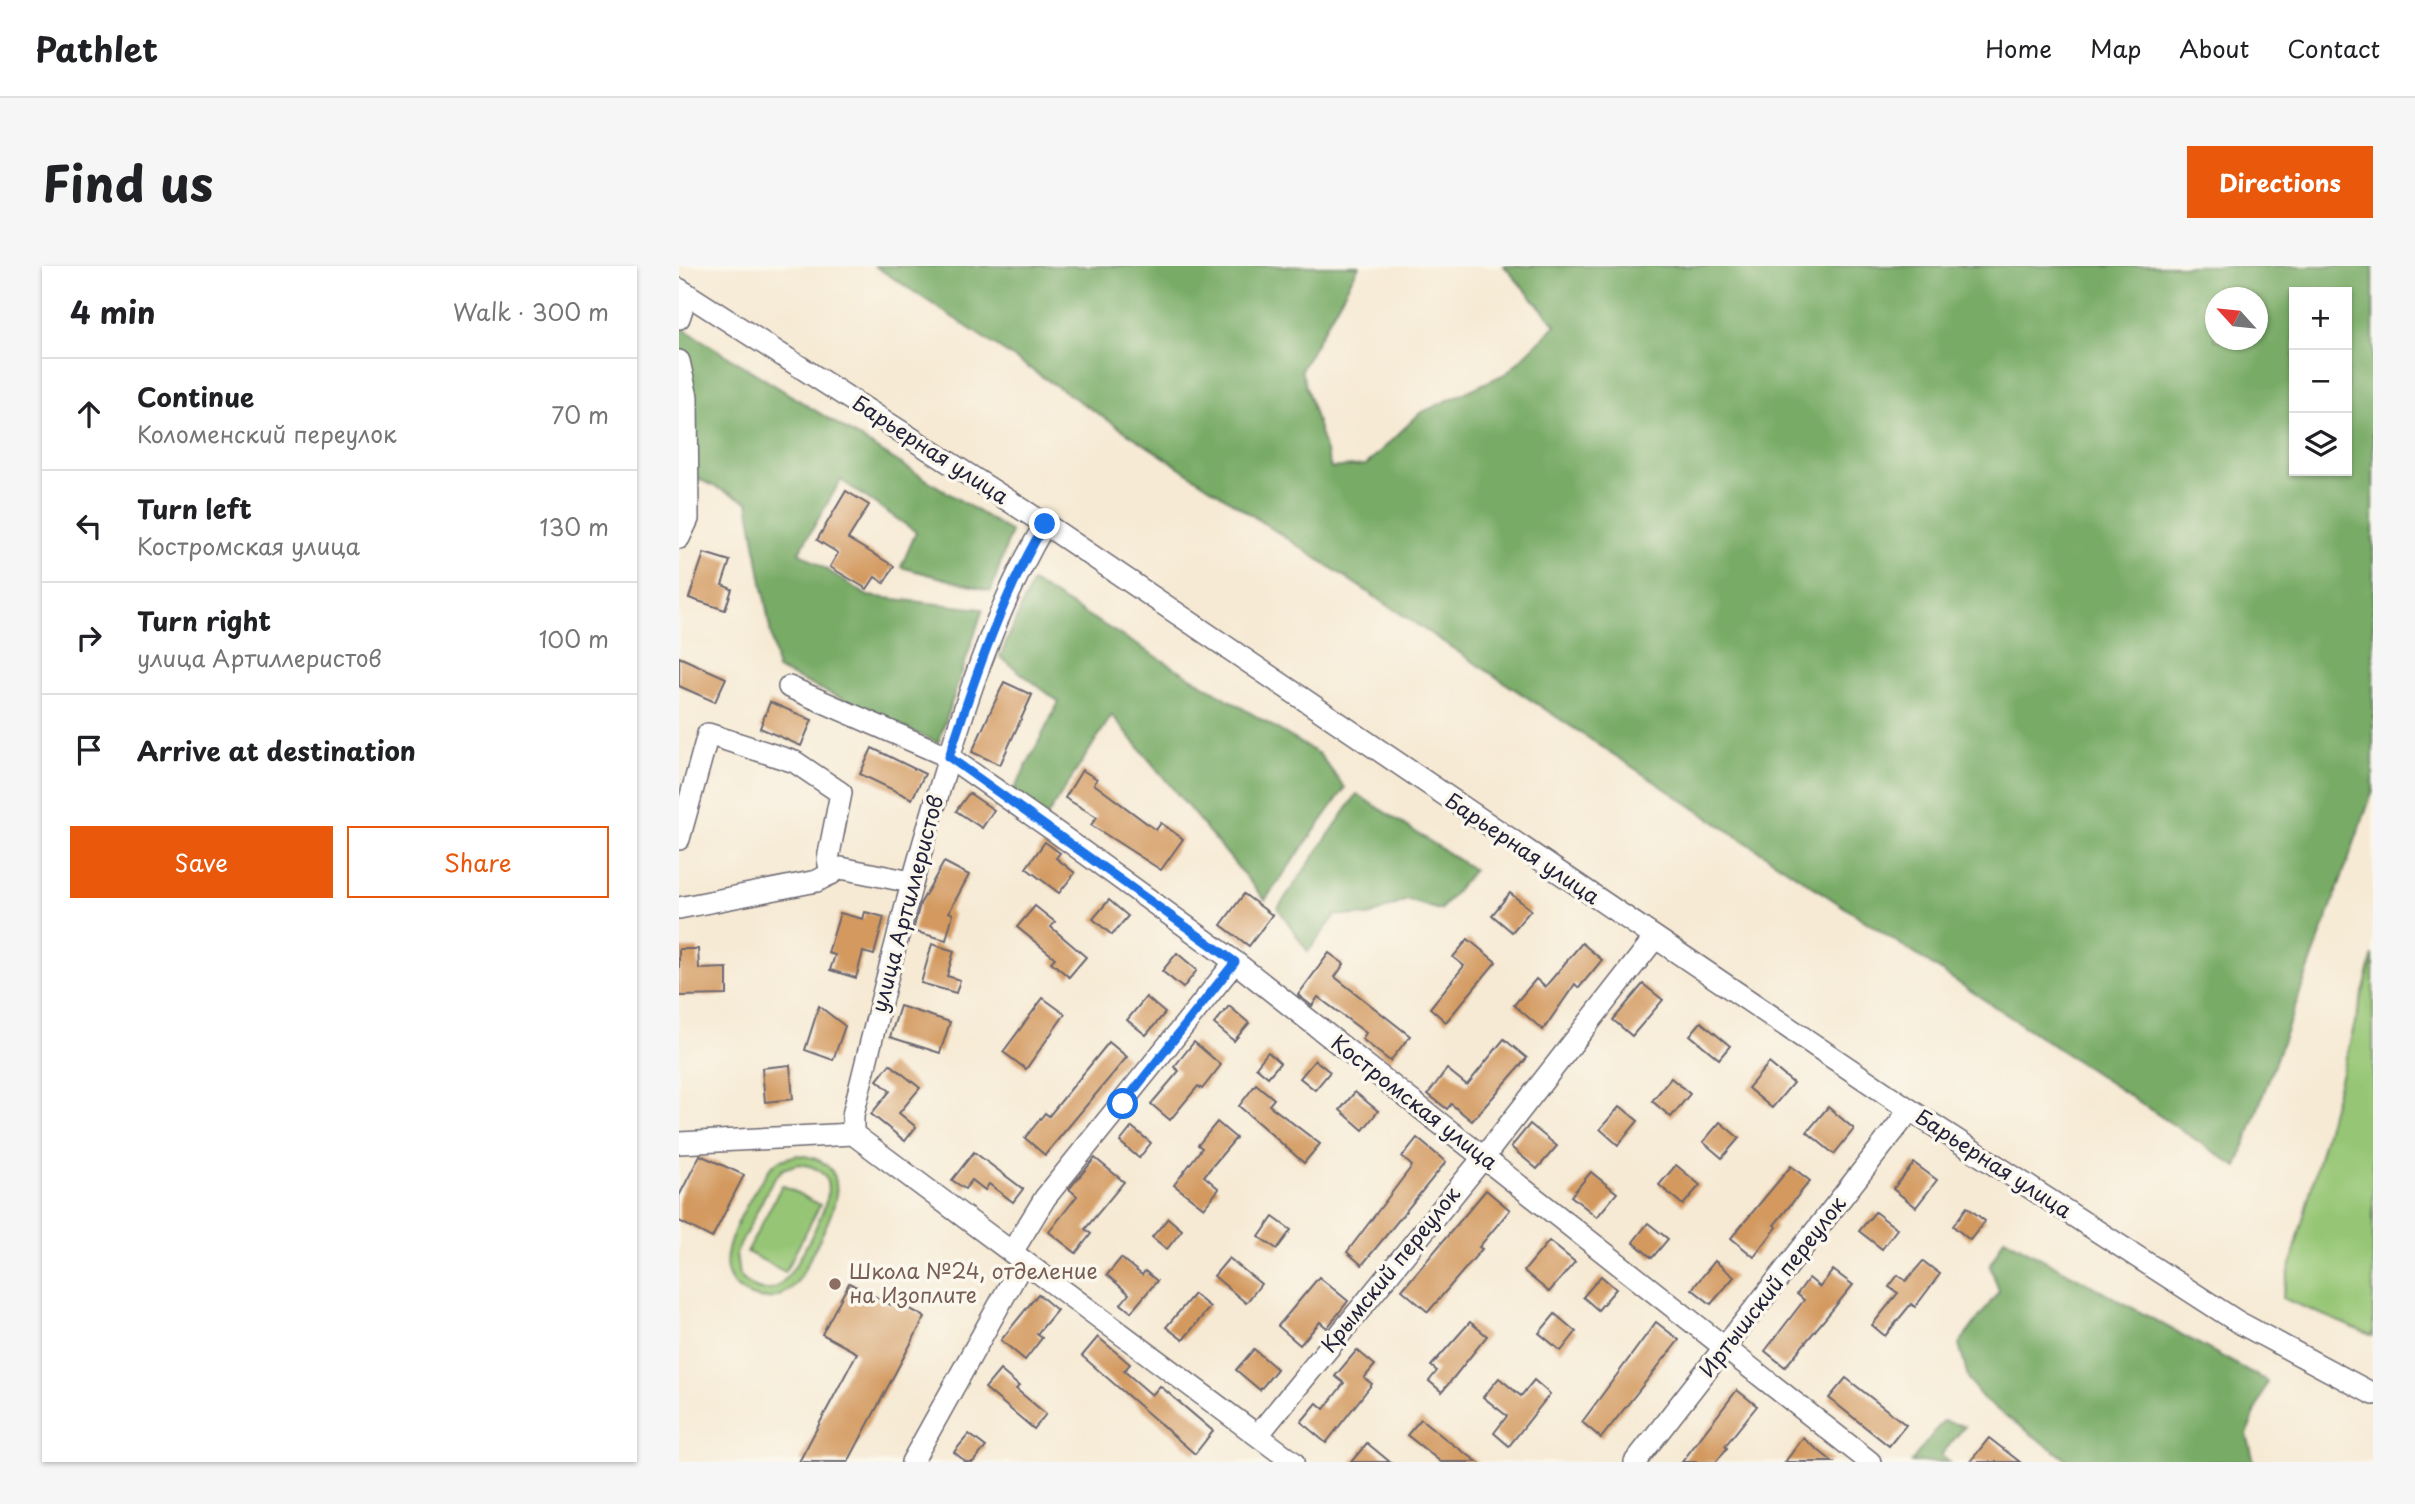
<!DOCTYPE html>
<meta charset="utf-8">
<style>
:root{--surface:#fff;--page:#f6f6f6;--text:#202124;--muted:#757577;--line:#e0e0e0;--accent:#ea580c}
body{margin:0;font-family:"Playpen Sans",sans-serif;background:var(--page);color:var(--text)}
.controls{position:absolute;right:21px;top:21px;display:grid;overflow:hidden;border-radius:0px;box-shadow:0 2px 5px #0004}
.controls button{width:63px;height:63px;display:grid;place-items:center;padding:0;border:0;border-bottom:2px solid var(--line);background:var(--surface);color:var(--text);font:35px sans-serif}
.compass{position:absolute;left:1526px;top:21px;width:63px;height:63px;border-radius:50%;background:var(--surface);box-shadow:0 2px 5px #0004;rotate:297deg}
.stop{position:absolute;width:21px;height:21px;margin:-16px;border:5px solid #1a73e8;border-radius:50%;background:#fff}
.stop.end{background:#1a73e8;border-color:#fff;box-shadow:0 2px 7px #0008}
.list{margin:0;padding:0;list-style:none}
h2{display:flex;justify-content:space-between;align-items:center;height:91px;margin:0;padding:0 28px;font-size:30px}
h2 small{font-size:23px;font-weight:400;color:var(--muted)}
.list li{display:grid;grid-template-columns:46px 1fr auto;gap:21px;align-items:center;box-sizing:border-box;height:112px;padding:0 28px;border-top:2px solid var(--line)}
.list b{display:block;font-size:26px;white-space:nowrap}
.list p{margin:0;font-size:23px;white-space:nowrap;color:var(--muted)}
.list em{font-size:23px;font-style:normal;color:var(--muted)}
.actions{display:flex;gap:14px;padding:21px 28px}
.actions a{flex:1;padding:16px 0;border:2px solid var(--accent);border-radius:0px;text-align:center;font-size:24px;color:var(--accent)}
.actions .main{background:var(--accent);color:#fff}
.icon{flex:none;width:38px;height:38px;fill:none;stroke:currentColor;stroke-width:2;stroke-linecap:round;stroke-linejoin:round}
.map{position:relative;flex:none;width:1694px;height:1196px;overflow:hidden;border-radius:0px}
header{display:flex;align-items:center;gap:42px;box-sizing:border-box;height:98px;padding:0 35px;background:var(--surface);border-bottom:2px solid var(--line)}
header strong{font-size:33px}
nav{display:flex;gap:38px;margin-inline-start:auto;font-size:24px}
.intro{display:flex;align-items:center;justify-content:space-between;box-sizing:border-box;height:168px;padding:0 42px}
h1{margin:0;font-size:49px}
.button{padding:18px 32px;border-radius:0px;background:var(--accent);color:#fff;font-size:24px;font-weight:700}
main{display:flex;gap:42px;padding:0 42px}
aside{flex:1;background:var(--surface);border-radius:0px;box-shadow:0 2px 5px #0004}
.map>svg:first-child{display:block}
</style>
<header>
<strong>Pathlet</strong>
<nav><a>Home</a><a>Map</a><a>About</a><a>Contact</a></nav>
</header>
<div class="intro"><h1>Find us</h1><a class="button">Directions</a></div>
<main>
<aside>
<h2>4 min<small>Walk · 300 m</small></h2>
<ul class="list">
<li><svg class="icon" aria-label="ahead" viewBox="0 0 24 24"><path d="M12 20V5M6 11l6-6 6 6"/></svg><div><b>Continue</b><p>Коломенский переулок</p></div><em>70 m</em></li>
<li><svg class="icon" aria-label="left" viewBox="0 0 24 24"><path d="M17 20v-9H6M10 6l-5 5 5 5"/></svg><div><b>Turn left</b><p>Костромская улица</p></div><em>130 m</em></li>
<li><svg class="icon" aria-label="right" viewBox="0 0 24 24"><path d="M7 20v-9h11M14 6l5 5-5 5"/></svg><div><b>Turn right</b><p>улица Артиллеристов</p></div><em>100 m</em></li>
<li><svg class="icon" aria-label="arrive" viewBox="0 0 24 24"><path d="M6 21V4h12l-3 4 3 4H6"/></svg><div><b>Arrive at destination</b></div></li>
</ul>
<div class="actions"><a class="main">Save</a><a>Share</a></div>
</aside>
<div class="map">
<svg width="1694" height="1196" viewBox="0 0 1694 1196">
<rect width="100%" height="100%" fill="#fbf7ec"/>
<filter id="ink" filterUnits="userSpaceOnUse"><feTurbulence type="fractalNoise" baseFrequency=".0143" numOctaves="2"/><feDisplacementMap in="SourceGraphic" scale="14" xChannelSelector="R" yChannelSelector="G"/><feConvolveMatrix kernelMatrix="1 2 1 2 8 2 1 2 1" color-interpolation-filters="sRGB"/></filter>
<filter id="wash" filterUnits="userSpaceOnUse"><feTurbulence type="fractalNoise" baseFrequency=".00686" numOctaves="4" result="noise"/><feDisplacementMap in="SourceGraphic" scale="28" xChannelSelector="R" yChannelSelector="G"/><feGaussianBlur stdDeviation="1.57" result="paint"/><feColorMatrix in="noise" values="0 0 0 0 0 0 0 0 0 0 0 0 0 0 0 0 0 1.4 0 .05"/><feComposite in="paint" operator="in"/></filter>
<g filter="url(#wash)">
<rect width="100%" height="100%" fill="#f6ead4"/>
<g fill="#96c675" stroke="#5c7458" stroke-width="2" fill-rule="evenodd">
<path d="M1694,689v381l-91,-38z"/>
<path d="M118,889c63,6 36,59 18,93 -8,15 -14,35 -29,44 -20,14 -49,4 -58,-18 -10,-26 26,-84 42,-106l8,-7zM119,898c51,5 24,50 11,77 -14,26 -36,74 -70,34l-3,-22 36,-72 11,-12z"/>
<path d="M103,919l38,20 -35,67 -38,-20z"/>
</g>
<g fill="#78ab66" stroke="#4d6650" stroke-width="2" fill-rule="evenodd">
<path d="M196,0h484l-58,104 30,98 35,-3 54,-52 87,-40 49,-48 -52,-59h869v525l-136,376zM1615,26h53v179h-53zM1536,32h42v42h-42z"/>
<path d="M0,60l332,206 -20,59 -90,-24 15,-35 -75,-52 -42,72 69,44 115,13 -45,134 -161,-74 -29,-167 -69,-32z"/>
<path d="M353,316l287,172 26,34 -80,112 -153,-185 -66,103 -33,-26 46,-90 -59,-45z"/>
<path d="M678,528l117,76 -34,40 -33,-10 -38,16 -33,-1 -28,37 -30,-44z"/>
<path d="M1325,972l263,143 -20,53 7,28h-184l-85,-61 -16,-20 -10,-37 40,-53 -9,-25z"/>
<path d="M1264,1155l22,5 -24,29 8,7h-38z"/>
</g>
<g id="blocks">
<g fill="#d3995e">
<path d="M167,225l23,14 -21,34 46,27 -10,17 -9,-6 -8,12 -37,-22 8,-14 -21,-13z"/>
<path d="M25,287l26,8 -8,24 10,4 -7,21 -36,-12z"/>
<path d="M0,391l47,21 -11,24 -36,-16z"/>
<path d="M325,416l28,13 -32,70 -28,-13z"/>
<path d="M91,436l42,18 -11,26 -41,-18z"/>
<path d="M193,482l53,26 -13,25 -52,-25z"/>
<path d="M403,504l15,9 -3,5 62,46 5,-7 22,16 -22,31 -70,-45 6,-8 -32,-19z"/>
<path d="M290,527l25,17 -12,18 -26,-17z"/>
<path d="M366,576l15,11 -4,5 19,15 -16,20 -33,-25z"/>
<path d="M265,596l25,13 -20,37 4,2 -7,26 -33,-9 7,-27z"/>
<path d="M831,627l21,17 -19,22 -20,-17z"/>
<path d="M565,628l28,21 -23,31 -28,-21z"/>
<path d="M430,634l19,16 -16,19 -19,-16z"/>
<path d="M356,640l20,16 -4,5 35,30 -17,20 -18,-15 4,-4 -38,-31z"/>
<path d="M186,646l19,5 -10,38 -11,-3 -7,26 -26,-8 5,-15 -7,-2 12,-40 23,6z"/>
<path d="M789,673l28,23 -50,60 -16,-14 34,-42 -11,-9z"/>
<path d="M903,677l20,17 -23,28 -4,-4 -32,46 -29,-25 22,-26 9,8z"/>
<path d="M253,678l22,7 -7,25 13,4 -4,13 -35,-10z"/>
<path d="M0,683h19l1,20 28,-1v27l-48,1z"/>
<path d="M498,687l20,17 -14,18 -21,-17z"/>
<path d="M650,687l15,11 -9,13 75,59 -20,25 -28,-22 4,-6 -48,-36 -6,9 -14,-11z"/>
<path d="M964,718l20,16 -31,36 -19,-16z"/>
<path d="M467,731l19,16 -19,22 -19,-15z"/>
<path d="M364,732l22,16 -39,55 -23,-17z"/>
<path d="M140,740l26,20 -12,34 -28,-10z"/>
<path d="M221,740l50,16 -10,31 -50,-16z"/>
<path d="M550,740l20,17 -15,18 -20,-17z"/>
<path d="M1022,756l29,24 -11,13 -29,-24z"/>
<path d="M825,773l23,19 -55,63 -21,-17 -4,5 -19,-15 19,-25 20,16z"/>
<path d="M430,776l18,15 -82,98 -20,-17 20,-25 4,3z"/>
<path d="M515,776l27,23 -19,24 -4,-3 -28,34 -19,-16 28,-33 -5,-4z"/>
<path d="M589,786l12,11 -12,14 -12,-10z"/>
<path d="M636,794l15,12 -15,18 -15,-12z"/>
<path d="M1090,797l24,20 -21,25 -24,-20z"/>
<path d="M211,798l30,24 -21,25 17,14 -11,14 -34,-27 19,-23 -13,-11z"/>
<path d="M111,799l3,34 -28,3 -3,-34z"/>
<path d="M992,812l19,16 -19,23 -19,-16z"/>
<path d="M577,818l18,15 -5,6 51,39 -16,19 -65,-57z"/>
<path d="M676,826l23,19 -15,19 -23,-20z"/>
<path d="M941,840l18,15 -20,24 -18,-16z"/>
<path d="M1149,841l26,22 -20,25 -27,-22z"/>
<path d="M538,856l19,16 -32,38 15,13 -15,19 -30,-23 28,-37 -4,-3z"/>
<path d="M1041,856l19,16 -17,20 -19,-16z"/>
<path d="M851,858l27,22 -20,23 -26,-22z"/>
<path d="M453,861l19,16 -12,15 -19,-16z"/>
<path d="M738,872l29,24 -84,103 -15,-13 65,-86 -10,-9z"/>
<path d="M295,886l49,37 -10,13 -24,-18 -4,6 -13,-10 -7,9 -13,-9z"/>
<path d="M21,889l44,20 -32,63 -33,-17v-25z"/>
<path d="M416,892l29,24 -39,47 6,5 -15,19 -27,-21 28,-36 -8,-7z"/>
<path d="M1235,897l23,17 -21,27 -23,-18z"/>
<path d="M997,899l24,20 -17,20 -24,-20z"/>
<path d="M1112,900l19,15 -36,44 3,2 -23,30 -23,-19z"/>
<path d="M912,906l26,21 -20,24 -26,-21z"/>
<path d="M807,924l24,20 -31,37 3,2 -54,63 -26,-22z"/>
<path d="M1288,941l18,14 -15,19 -17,-14z"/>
<path d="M1196,946l22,17 -15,20 -23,-18z"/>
<path d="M594,951l18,13 -14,19 -18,-12z"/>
<path d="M489,952l14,12 -15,19 -15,-12z"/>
<path d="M969,957l20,16 -16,19 -19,-16z"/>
<path d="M870,975l26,21 -26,30 -25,-21z"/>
<path d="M442,992l21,17 3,-4 12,10 -26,31 -10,-8 8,-10 -22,-19z"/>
<path d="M550,992l32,26 -15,19 -32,-27z"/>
<path d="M1036,995l19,16 -23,27 -19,-15z"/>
<path d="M1244,995l17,13 -25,33 -4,-3 -26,32 -13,-11 26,-32 -9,-6 9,-12 8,6z"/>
<path d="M1154,1004l20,15 -68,82 -20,-16 39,-51 -7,-6 12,-16 11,9z"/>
<path d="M922,1010l15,13 -18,21 -15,-13z"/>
<path d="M640,1011l29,24 -21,27 -7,-6 -20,23 -22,-19z"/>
<path d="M170,1017l42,22 3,-5 31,17 -77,145h-49l58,-109 -35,-19z"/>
<path d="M359,1028l19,16 -20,24 5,4 -17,22 -24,-20z"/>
<path d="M515,1028l16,13 -27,33 -17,-13z"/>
<path d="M876,1048l21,18 -15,19 -22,-18z"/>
<path d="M791,1056l17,14 -45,56 -13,-11 8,-10 -6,-5z"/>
<path d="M977,1056l23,18 -78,98 -19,-16z"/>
<path d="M419,1071l32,27 -6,7 28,24 8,-9 53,45 -18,23 -113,-98z"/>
<path d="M575,1083l23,20 -17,21 -24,-20z"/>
<path d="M678,1084l18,15 -11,13 8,6 -46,59 -25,-21 16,-19 7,6 20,-26 -9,-7z"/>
<path d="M321,1104l19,16 -3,3 30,25 -12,15 -49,-41z"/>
<path d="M820,1112l22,18 13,-16 16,14 -41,52 -15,-13 13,-17 -24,-19z"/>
<path d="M1167,1112l60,47 -17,21 -60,-48z"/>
<path d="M1058,1124l20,16 -32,40 2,2 -11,14h-34z"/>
<path d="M742,1153l27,22 30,21h-37l-34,-27z"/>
<path d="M290,1168l17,13 -13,15h-7l-12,-10z"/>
<path d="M1124,1172l30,24h-48z"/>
<path d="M1310,1172l31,24h-50z"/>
<path d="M688,1177l23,19h-39z"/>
</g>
</g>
</g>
<g filter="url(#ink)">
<use href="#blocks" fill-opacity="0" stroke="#6c6871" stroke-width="2"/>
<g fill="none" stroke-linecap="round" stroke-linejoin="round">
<defs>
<g id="minor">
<path d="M0,23l366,235 865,586 328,212 135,72"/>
<path d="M0,52l8,-24"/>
<path d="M0,95l8,36 1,122 -9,19"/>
<path d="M110,421l160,70 107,75 179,130 635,500"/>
<path d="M0,573l29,-105 87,28 46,31 -13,66 3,15"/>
<path d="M0,642l138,-27 24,-13 70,14"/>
<path d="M174,868v-19c25,-102 50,-204 80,-304 29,-99 60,-199 112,-287"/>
<path d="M174,868l440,328"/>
<path d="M0,877l174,-9"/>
<path d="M333,986l33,-54 190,-236"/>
<path d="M579,1169l225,-277 171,-219"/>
<path d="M233,1196l111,-200"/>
<path d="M956,1196l275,-352"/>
</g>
</defs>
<use href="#minor" stroke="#6c6871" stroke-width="24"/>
<use href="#minor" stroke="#fff" stroke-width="21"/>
</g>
</g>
<g fill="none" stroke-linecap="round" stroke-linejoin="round" filter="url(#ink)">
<path stroke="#1a73e8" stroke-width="9" d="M366,258c-43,72 -70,153 -96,233l286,205 -112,142"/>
</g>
<circle fill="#8d6e63" stroke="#fbf7ec" stroke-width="2.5" cx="156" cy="1018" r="7"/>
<g text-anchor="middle" stroke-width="7" stroke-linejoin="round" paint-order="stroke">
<g font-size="21" fill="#22223b" stroke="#fbf7ec">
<text transform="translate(251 184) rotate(33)" y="7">Барьерная улица</text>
<text transform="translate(843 583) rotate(34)" y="7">Барьерная улица</text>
<text transform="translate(229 638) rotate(-75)" y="7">улица Артиллеристов</text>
<text transform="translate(735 837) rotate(38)" y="7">Костромская улица</text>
<text transform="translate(1314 898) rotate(33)" y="7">Барьерная улица</text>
<text transform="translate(712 1004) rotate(-51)" y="7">Крымский переулок</text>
<text transform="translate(1094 1021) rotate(-52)" y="7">Иртышский переулок</text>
</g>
<g font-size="21" fill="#785e54" stroke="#fbf7ec" text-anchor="start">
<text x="170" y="1013">Школа №24, отделение<tspan x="170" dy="24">на Изоплите</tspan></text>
</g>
</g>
</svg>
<div class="controls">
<button>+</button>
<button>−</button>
<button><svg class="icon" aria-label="layers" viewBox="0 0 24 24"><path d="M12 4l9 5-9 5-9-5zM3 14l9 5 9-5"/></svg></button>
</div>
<svg class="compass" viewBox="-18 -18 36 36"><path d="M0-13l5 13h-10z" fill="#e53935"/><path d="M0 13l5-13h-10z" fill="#757577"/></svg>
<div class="stop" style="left:444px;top:838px"></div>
<div class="stop end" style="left:366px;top:258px"></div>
</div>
</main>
